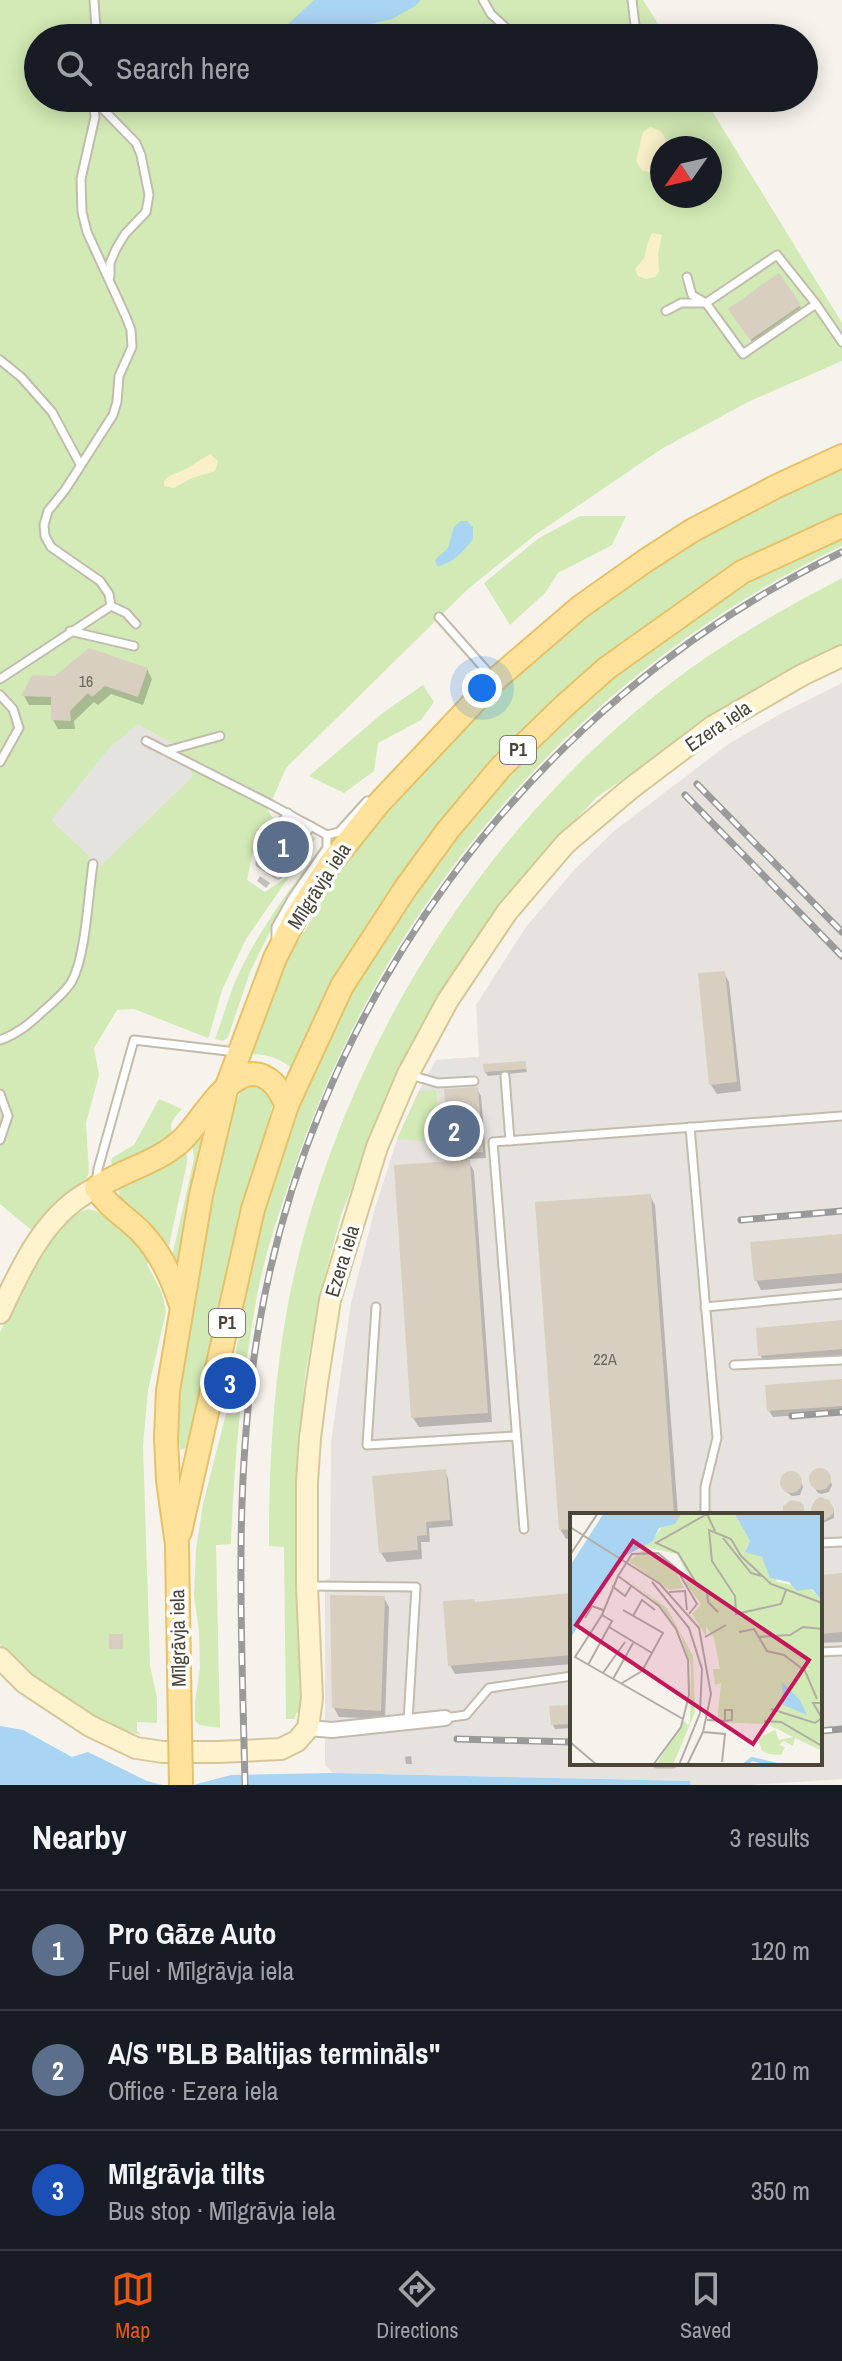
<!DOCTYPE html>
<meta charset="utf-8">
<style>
:root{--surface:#171b24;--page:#242831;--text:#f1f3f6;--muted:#9ea1a6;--line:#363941;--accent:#ea580c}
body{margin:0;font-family:"Archivo Narrow",sans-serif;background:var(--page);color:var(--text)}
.compass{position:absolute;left:650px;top:136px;width:72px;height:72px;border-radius:50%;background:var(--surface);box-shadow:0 4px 20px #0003;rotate:236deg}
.you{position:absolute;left:482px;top:688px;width:28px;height:28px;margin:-20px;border:6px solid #fff;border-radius:50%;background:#1a73e8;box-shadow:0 0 0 12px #1a73e833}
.badge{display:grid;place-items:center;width:52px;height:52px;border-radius:50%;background:var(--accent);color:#fff;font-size:26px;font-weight:700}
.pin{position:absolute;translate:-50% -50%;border:4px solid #fff;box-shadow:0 2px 8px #0006}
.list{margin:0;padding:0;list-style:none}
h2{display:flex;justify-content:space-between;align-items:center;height:104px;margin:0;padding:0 32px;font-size:34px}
h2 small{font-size:26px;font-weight:400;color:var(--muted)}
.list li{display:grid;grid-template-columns:52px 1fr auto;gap:24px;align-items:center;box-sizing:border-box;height:120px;padding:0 32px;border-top:2px solid var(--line)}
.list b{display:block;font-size:30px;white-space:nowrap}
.list p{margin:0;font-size:26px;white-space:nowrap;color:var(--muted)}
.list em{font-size:26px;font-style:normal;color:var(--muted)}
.icon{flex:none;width:44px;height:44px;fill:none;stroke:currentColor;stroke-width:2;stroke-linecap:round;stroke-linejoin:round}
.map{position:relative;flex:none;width:842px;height:1785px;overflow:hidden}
.search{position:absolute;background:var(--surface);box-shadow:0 4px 20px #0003;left:24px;right:24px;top:24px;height:88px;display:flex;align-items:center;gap:20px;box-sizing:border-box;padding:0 28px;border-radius:44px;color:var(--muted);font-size:30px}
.sheet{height:464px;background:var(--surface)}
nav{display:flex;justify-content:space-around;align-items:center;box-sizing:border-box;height:112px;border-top:2px solid var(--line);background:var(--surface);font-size:22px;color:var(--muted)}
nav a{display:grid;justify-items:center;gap:4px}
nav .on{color:var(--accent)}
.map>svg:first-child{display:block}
</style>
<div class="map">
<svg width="842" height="1785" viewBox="0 0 842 1785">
<rect width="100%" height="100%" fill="#f6f3ec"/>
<path fill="#e6e2dd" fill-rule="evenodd" d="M842,683v1096l-92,6h-59l-2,-4 -356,-8 -8,-8v-185l5,-2 1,-136 20,-139 24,-95 23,-71 21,-46 17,-31 43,-3 -3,-52 50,-78 48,-57 40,-39 116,-88 52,-30zM572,1515h248v248h-248z"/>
<g fill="#d2eab5" fill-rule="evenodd">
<path d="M0,0h643l24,38h-629v60h666l138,225v38l-92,40 -87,47 -128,87 -67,54 -182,179 -18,42 6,11 -22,34 -5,25 18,12 19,-13 28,-43 4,2 -70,101 -24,51 -13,46 -1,2 -74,-29 -17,1 -23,38 5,27 -13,48 3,50 -3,6 -16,13 -35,41 -35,-29zM662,148h48v48h-48z"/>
<path d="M842,466v51l-82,37 -262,206 -205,309c-15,-11 -25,-15 -44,-15l34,-87 39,-65 17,-35 50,-64 68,-69 107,-102 56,-45 96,-60z"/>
<path d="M580,516h46l-14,29 -54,28 -13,20 -35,32 -26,-42 55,-45z"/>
<path d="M842,535v11c-259,124 -455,350 -547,620 -14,41 -29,83 -37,125 -16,84 -24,168 -27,253l-15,1 4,183 -21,-3 -4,-4v-18l5,-35 -1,-37 -5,-35 2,-47 7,-45 23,-90 21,-135 30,-119 29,-77 50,-101 56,-91 63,-82 58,-64 89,-77 125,-87z"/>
<path d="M842,578v67l-54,26 -53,31 -138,95 -46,48 -49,60 -80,121 -33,67 -48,122 -20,75 -16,86 -9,97 6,238 -6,2 -1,6h-9l-2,-172 -15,-1c0,-104 7,-210 35,-311 62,-223 196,-426 383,-564 48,-35 102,-65 155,-93z"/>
<path d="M423,685l11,17 -13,18 -43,23 -4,28 -30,22 -35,-17 75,-64z"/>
<path d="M322,845l-2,7 -47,73 -23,47 -22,65 -5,4 -8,-2c8,-21 14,-44 23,-64 22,-47 54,-88 84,-130z"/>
<path d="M252,1086c13,2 17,5 21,17l-86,344 -6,3 -3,-12 2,-33 5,-58 11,-84 40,-162 6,-11z"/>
<path d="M436,1089l3,50 -17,2 -25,-2 22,-48z"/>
<path d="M159,1099l23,10c-8,9 -15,15 -8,28l-60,30 -3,-5 1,-4 22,-13z"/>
<path d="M213,1120l-35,156 -7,-15 23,-102 -1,-9 -5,-7z"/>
<path d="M183,1149l4,6v8l-19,87 -48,-50 -2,-14z"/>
<path d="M88,1209c28,5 47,31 65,51l-6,4 15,29 4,19 -18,78 -5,55 7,220 7,33v25l-20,-1v9l4,4 -26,-7 -64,-37 -32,-24 -19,-23v-312l38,-74 15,-22 19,-21z"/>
</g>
<g fill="#f9efc9">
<path d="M650,127c10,2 17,8 16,18l-4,3 -4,8 4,7v8l-6,4 -14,-5 -6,-9 7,-29z"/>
<path d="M652,233l10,2 -4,19 1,18 -4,5 -9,2 -8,-3 -3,-7 9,-11 4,-16z"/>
<path d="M210,454l8,7 -3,10 -25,8 -16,9 -10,-2v-5l5,-5 17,-7z"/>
</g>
<g fill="#e5e3e0">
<path d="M138,724l41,23 14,29 -93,91 -49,-47 59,-73z"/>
<path d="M479,1057l2,28 -62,6 17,-31z"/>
</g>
<g fill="#a9d4f2">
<path d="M314,0h107l-6,6 -23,13 -39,9 -12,10h-68z"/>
<path d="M461,521h6l6,6v12c-8,11 -22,26 -36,27l-2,-6 13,-12 6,-21z"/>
<path d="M0,1726l23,4 49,27 16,-5 59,29 15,4h-162z"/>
<path d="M333,1773l357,8 1,4h-498l38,-10z"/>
</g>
<g fill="#0003">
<path d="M800,306l3,6 -48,34 -21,-30z"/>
<path d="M147,669l5,10 -9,26 -32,-11 -13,11 -4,-3 -20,19 1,8h-17l-5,-9v-15h-24l-5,-9 32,-18z"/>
<path d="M260,876l10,7 -4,5 -9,-7z"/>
<path d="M724,973l5,9 12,109 -24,3 -6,-9z"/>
<path d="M525,1063l2,9 -39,4 -3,-4z"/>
<path d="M477,1089l4,7 5,62 -19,1 7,12 18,251 -73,5 -6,-9 44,-255 -6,-10z"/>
<path d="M650,1196l5,9 23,310h-106v23l-6,1 -6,-10z"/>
<path d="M842,1236v47l-81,7 -5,-10z"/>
<path d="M842,1323v35l-76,6 -6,-9z"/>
<path d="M842,1381v31l-69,5 -4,-6z"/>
<path d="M822,1470l4,2 6,13 -3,7 -8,2 -4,-2 -6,-13 3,-7z"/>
<path d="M445,1471l3,7 5,48 -24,2 1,14h-9l1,17 -35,3 -6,-9z"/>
<path d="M793,1473l7,5 3,9 -3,8 -8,1 -7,-5 -4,-9 4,-8z"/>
<path d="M828,1501l6,9v8l-11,5 -3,-3v-5h-5z"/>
<path d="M842,1575v67l-22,1v-66z"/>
<path d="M572,1595v69l-117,10 -5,-9 26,-61z"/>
<path d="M384,1598l5,9 -4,112 -46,-2 -5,-9z"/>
<path d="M572,1707v21l-17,1 -2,-4z"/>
<path d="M411,1756l1,8h-6l-1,-7z"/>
</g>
<g fill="#d8cfc1">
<path d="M779,273l22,32 -51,35 -22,-31z"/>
<path d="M89,648l59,20 -10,29 -33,-11 -13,11 -4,-4 -18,18 1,10 -20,-1v-23l-30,-1 11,-21 23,1z"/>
<path d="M725,971l12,111 -28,3 -11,-112z"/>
<path d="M526,1061v8l-42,3 -1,-8z"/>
<path d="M478,1087l5,65 -34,2 -5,-65z"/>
<path d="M470,1160l18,253 -77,5 -17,-253z"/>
<path d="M651,1194l23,321h-102v14l-13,1 -24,-328z"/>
<path d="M842,1234v39l-88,8 -4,-39z"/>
<path d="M842,1320v29l-84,7 -2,-28z"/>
<path d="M842,1379v27l-75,5 -2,-26z"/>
<circle cx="820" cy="1479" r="11"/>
<path d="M446,1469l4,51 -24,2 1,13 -10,1 1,14 -39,3 -7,-77z"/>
<circle cx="791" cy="1482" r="11"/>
<path d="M820,1497l9,3 5,9 -1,5 -8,6h-5v-5h-7l-2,-7 4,-8z"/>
<path d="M791,1500l10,2 3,4v9h-21v-9z"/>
<path d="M842,1573v59l-22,2v-59z"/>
<path d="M572,1593v62l-124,11 -5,-65 32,-2v3z"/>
<path d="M330,1595l55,1 -4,115 -49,-3z"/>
<rect x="109" y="1634" width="14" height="15"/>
<path d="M572,1705v19l-21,1 -2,-19z"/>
</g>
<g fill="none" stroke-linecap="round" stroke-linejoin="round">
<defs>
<g id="lane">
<path d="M483,0l8,14 25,23"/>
<path d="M632,0l4,33"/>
<path d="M94,38l2,-10 -2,-28"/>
<path d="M93,98l2,19 -14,62 1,33 5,20 39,85 5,13 1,17 -13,29 -2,26 -4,13 -48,75 -17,21 -4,14 1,11 6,11 49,34 9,13 2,12 15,7 10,11"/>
<path d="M95,101l41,42 5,12 8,40 -3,17 -21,22 -9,15 -6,14v13"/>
<path d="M816,304l-73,50 -37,-51 71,-48 39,49 26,38"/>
<path d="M666,311l15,-8h25l-14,-8 -5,-18"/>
<path d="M0,360l21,17 31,35 28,52"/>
<path d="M439,617l54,61"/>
<path d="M70,631l64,15"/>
<path d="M0,679l111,-73"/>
<path d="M0,695l13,14 6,19 -19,34"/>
<path d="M146,741l124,63 57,31 12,-3 28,-31"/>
<path d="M166,751l54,-15"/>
<path d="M288,813l-24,37 -3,13 17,11 33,-48"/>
<path d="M276,938v-11l17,-30 34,-49v-13"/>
<path d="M0,1040c17,-6 28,-15 41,-27 11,-10 24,-20 31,-32 14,-26 16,-86 21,-117"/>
<path d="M410,1075l28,8 36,-2"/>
<path d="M505,1076l5,65"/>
<path d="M0,1094l8,22 -8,24"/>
<path d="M690,1127l27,311 -12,49v28"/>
<path d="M96,1184l2,-15 36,-129 102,12"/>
<path d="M376,1307l-9,138 149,-9"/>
<path d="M705,1307l137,-13"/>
<path d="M734,1365l108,-5"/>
<path d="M524,1529l-31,-387 349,-26"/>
<path d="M820,1543l22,-1"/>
<path d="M309,1586l107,1 -8,134"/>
<path d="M820,1652l22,-1"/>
<path d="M445,1718l21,-3 23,-27 83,-12"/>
<path d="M657,1763h16"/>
</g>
<path id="street" d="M308,1728l24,2 113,-12"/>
<g id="secondary">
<path d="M0,1313c21,-46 47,-103 96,-125"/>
<path d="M0,1658l25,25 65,43 46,22 27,4h55l63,-3 16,-8 11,-13 4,-30 -5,-112v-104l3,-44 7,-55 13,-83 47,-153 31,-73 40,-74 59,-88 59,-69 64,-54 82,-62 90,-52 40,-19"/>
</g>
<g id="primary">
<path d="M181,1305c-9,-27 -20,-52 -40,-73 -15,-15 -33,-25 -45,-44 26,-18 62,-25 86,-48 22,-20 56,-92 92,-56 5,5 9,14 13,21"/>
<path d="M180,1532l73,-323 34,-104 55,-119 63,-97 43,-59 53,-63 62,-60 44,-39 135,-96 100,-46"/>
<path d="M180,1731l-3,-186 -9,-65 -2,-42 2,-47 33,-196 26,-109 48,-128 21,-41 34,-53 49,-61 116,-123 85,-73 65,-46 48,-31 84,-44 65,-30"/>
</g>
</defs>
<use href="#lane" stroke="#c2bbae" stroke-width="11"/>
<use href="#street" stroke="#c2bbae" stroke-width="18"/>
<use href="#secondary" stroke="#d6c79b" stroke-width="24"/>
<use href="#primary" stroke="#e6c16a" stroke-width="26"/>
<use href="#lane" stroke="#fff" stroke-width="7"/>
<use href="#street" stroke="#fff" stroke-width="14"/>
<use href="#secondary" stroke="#fff3cd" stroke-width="20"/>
<use href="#primary" stroke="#ffe39c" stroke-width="22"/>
<defs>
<g id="rail">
<path d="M697,784l145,148"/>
<path d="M685,795l157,161"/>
<path d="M741,1220l101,-9"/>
<path d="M792,1416l50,-4"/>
<path d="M820,1731l22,-2"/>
<path d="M457,1739l115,3"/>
<path d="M245,1785c-3,-142 -11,-285 9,-427 48,-346 273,-654 588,-806"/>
</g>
</defs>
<use href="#rail" stroke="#9a9a9a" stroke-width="7"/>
<use href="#rail" stroke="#fff" stroke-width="4" stroke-dasharray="12" stroke-linecap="butt"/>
<defs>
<path id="primary-bridge" d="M180,1731l1,54"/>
</defs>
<use href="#primary-bridge" stroke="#e6c16a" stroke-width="26" stroke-linecap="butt"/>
<use href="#primary-bridge" stroke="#ffe39c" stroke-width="22"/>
</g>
<g text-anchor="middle" stroke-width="7" stroke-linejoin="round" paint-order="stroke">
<g font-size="16" fill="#6e675b">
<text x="86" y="687">16</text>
<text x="605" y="1365">22A</text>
</g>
<g fill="#fff" stroke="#817c74" stroke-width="2">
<rect x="500" y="736" width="36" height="28" rx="6"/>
<rect x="209" y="1309" width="36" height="28" rx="6"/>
</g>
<g font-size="18" font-weight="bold" fill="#4b4439">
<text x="518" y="756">P1</text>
<text x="227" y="1329">P1</text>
</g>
<g font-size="20" fill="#4b4439" stroke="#fff">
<text transform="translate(718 726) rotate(-34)" y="7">Ezera iela</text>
<text transform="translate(319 886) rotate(-57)" y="7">Mīlgrāvja iela</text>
<text transform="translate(342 1261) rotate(-73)" y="7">Ezera iela</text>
<text transform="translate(178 1638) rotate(-91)" y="7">Mīlgrāvja iela</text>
</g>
</g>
<g transform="translate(570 1513)">
<rect width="252" height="252" fill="#f6f3ec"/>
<path d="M102,0h62l16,28 -4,8 16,8 15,25 34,7 11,12v150l-27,-13 -2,8 -9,-5 -5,4 6,2 -4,8 -12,-1 -7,-3 -4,-13 17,-8 4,10 14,-3 -26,-13 -50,-2 4,-39 -6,2 -2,-16h7l-6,-31 -8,-12v10l-14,-22 9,-10 -16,-22 5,-3 -13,-25 -36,-8 11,-5zM73,38l31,16 10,21 -15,2 -41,-29zM50,61l47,34 26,48 2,56 -22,53h-17l28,-44 4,4 2,-4 1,-55 -11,-32 -27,-35z" fill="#d2eab5"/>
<path d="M34,0h78l-7,11 -16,4 -6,13 -32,17 -51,81v-73zM164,0h88v88l-10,-12 -15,2 -8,-9 -19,-4 -8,-21 -17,-5 5,-11zM212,169l18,18 7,15 -24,-10z" fill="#a9d4f2"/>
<path fill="none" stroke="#a9d4f2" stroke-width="4" d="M174,252l8,-6 25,6"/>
<path fill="none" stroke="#b2ada4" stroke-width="2" d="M0,14l90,57 39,44 12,66 -8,38 -16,33M145,18l-8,-17 -51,29 22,10 20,33 35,23M153,25l28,35 11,3M0,42l28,-42M48,63l41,30 17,23 12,31 1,35 -8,32 -28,38M48,63l-16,39 -27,42 108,62M48,63l14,-22 26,-1 18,15 21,36 -8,10M82,69l37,46 13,41 -2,44 -21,52M42,73l13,10 7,-11M137,77l1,12 10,10M216,77l-5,14 -45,10 -1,-18 -23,-35 -3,-31 22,9 10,17 30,28 51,19M99,79l16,-1 2,19M63,103l9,-16 13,10M15,105l7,-12 11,4M39,114l43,26M169,119l15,-3 13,22 17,4 21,16 12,28M135,124l21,-12M188,124l32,-2 13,-8 19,2M18,152l24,-44 -10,-6M33,160l22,-31M43,166l20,-36M52,170l20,-12 21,-38 -40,-23M201,196l44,14 7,-5 -9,-15h9M137,207l18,1 7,-1v-10h-7v11M194,208l17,1 41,24M133,219l22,2 -3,28M0,229l27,23"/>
<path fill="#c2185b" fill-opacity="0.15" stroke="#c2185b" stroke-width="4" d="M63,28l176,119 -56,84 -177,-119z"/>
<rect width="252" height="252" fill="none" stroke="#4b4439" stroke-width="4"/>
</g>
</svg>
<svg class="compass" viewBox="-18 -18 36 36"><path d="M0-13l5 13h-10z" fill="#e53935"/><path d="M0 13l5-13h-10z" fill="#9ea1a6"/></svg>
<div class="you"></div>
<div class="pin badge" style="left:283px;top:847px;background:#5c6f8a">1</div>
<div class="pin badge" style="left:454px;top:1131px;background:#5c6f8a">2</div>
<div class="pin badge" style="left:230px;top:1383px;background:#1a4fb4">3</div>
<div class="search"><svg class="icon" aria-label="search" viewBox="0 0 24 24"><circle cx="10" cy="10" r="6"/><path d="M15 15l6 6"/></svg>Search here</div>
</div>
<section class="sheet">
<h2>Nearby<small>3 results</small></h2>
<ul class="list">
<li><span class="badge" style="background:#5c6f8a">1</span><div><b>Pro Gāze Auto</b><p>Fuel · Mīlgrāvja iela</p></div><em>120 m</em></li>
<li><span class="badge" style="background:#5c6f8a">2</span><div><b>A/S &quot;BLB Baltijas termināls&quot;</b><p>Office · Ezera iela</p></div><em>210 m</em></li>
<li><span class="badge" style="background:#1a4fb4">3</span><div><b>Mīlgrāvja tilts</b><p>Bus stop · Mīlgrāvja iela</p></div><em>350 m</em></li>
</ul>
</section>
<nav>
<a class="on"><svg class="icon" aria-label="map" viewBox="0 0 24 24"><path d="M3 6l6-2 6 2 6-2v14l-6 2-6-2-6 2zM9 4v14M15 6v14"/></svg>Map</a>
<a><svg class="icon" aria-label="directions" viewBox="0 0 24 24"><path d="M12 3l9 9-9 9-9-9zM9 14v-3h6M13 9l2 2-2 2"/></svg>Directions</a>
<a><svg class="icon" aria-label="saved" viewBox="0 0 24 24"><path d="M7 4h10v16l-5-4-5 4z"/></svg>Saved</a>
</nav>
